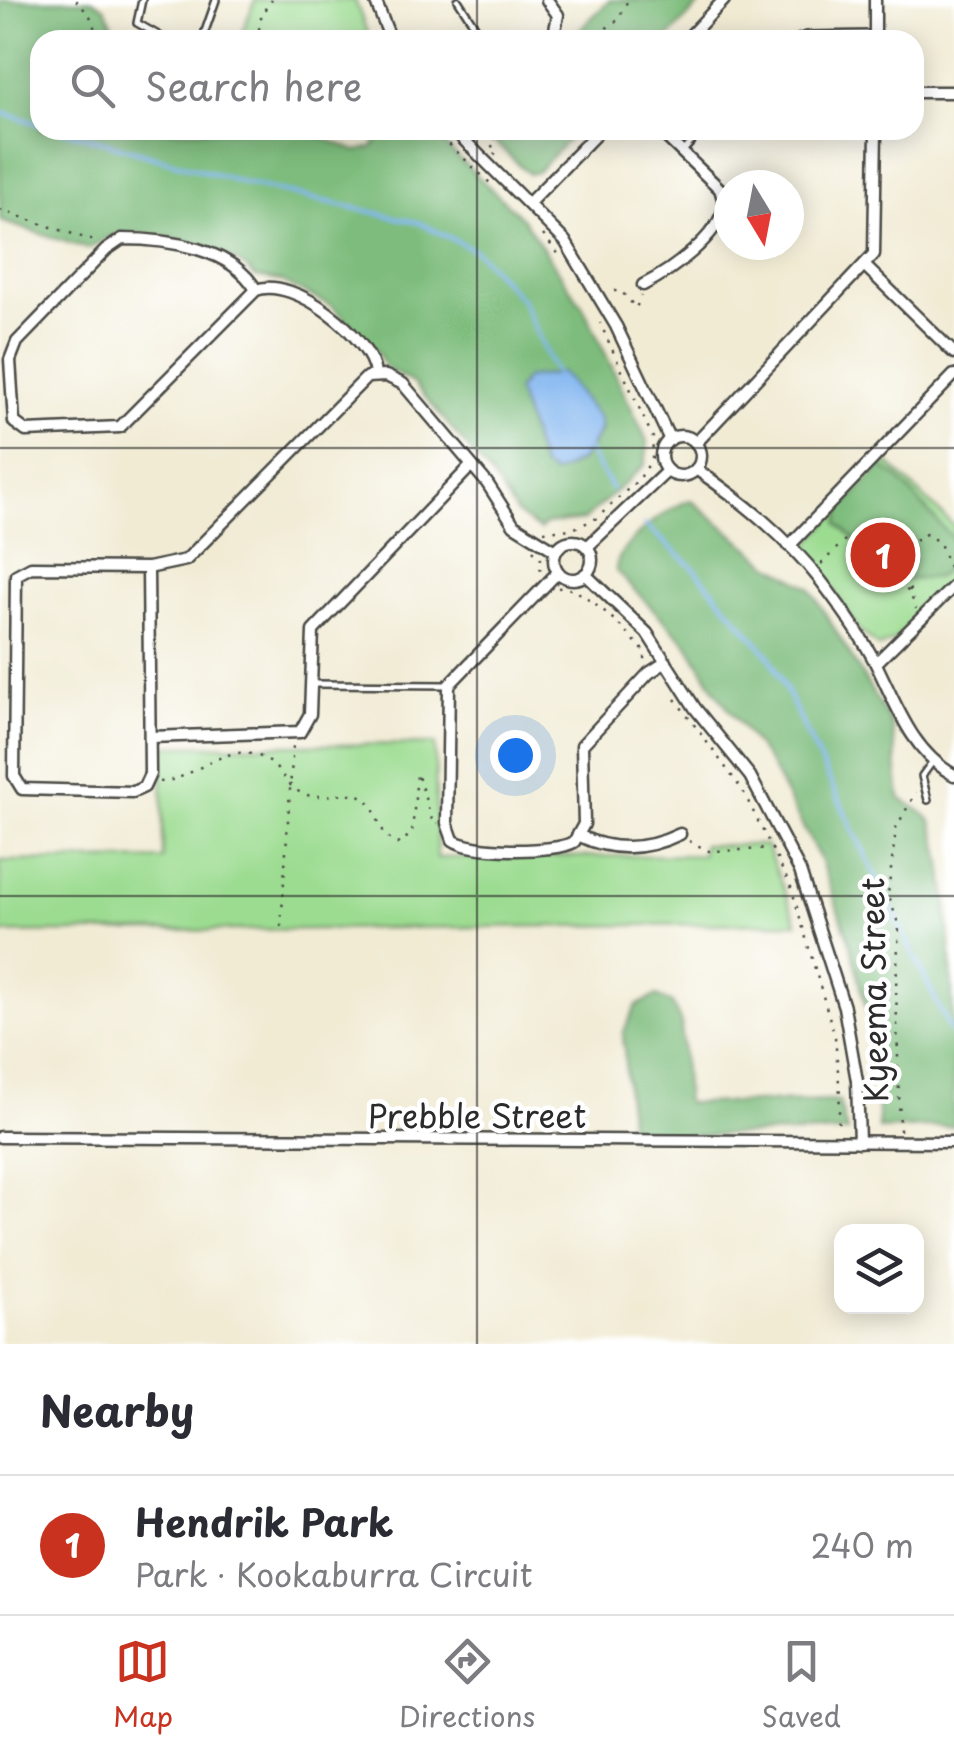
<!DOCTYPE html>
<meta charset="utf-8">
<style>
:root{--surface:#fff;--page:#f2f2f3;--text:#2b2b33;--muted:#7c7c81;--line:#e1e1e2;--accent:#c8321e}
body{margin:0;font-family:"Playpen Sans",sans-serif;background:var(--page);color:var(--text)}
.controls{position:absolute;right:30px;bottom:30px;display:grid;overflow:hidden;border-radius:20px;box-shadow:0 5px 25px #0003}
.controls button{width:90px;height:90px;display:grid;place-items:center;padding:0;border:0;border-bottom:2px solid var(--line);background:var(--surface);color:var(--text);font:50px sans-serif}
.compass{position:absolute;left:714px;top:170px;width:90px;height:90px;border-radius:50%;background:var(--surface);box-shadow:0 5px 25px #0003;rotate:170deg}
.you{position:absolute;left:515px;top:755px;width:35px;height:35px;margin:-25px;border:8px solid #fff;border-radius:50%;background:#1a73e8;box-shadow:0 0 0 15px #1a73e833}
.badge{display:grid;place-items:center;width:65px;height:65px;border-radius:50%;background:var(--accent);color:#fff;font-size:32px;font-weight:700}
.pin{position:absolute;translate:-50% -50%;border:5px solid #fff;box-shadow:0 2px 10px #0006}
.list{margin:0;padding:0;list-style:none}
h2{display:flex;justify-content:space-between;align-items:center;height:130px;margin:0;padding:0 40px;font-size:42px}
h2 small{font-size:32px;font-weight:400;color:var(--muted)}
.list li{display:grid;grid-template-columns:65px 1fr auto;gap:30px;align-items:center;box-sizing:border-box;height:140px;padding:0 40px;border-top:2px solid var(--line)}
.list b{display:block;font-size:38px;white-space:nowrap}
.list p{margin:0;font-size:32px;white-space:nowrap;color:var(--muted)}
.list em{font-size:32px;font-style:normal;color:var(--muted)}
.icon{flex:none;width:55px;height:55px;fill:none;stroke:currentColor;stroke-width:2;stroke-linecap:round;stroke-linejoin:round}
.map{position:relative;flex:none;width:954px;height:1344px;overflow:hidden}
.search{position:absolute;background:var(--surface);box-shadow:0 5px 25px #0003;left:30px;right:30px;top:30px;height:110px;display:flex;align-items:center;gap:25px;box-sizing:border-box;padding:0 35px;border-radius:30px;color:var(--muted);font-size:38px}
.sheet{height:270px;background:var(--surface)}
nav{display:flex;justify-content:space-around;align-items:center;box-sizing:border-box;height:140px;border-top:2px solid var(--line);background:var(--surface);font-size:28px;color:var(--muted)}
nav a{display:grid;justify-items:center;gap:5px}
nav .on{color:var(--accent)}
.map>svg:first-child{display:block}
</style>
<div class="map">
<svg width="954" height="1344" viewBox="0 0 954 1344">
<rect width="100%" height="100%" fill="#fff"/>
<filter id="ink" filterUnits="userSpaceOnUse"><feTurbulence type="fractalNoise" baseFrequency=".01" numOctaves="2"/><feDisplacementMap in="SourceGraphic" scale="20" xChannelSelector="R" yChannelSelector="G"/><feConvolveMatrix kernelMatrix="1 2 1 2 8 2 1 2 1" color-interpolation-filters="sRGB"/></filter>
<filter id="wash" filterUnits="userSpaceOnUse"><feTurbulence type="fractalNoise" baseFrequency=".0048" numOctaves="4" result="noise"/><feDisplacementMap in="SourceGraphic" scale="40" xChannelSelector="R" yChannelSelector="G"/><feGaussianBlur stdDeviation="2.25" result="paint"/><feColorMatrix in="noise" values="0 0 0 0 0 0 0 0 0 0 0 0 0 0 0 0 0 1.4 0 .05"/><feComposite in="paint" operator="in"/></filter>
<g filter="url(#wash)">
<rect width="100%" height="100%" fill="#f1ebd4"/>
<g fill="#9cdc91" stroke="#64845e" stroke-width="2.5">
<path d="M255,0h100l15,40h-131z"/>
<path d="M886,461l68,65v51l-60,64 -15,6 -20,-17 -49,-79v-9z"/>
<path d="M435,744l2,114 265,-3 1,-10h63l31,78 -797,10v-72l163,-2 -1,-107 6,-6z"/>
</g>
<g fill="#7dbc7b" stroke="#547453" stroke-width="2.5" fill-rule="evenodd">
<path d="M0,0h92l13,8 15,32h-80v90h263l54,21 16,-4 10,-17h46l94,89 60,88 65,136 -3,22 -61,55 -39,4 -5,6 -23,-16 -24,-36 -79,-94 -29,-17 -7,-14 -45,-46 -53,-26 -25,-4c-19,-27 -107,-51 -139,-42 -9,2 -19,9 -28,14l-88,-28zM562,373l37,46 2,11 -19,30 -28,14 -12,-7 -25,-76 9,-13z"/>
<path d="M610,0h94l-38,40h-97z"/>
<path d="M482,130h95l-40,42 -8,2z"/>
<path d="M881,466l16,11 57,63v24l-17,13 -39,4 -60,-57 4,-16z"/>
<path d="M691,500l78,64 41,24 82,137 8,73c9,7 25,13 31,23 23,51 23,236 23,305l-75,3 -6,-92 -22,-91 -31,-87 -52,-98 -52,-69 -27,-46 -73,-75c-1,-25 52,-64 75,-71z"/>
<path d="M656,996l16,7 9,20 5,80 153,-2 8,31 -217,5 -7,-104 13,-27z"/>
</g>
<path fill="#82b6f0" stroke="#56708e" stroke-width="2.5" d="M562,373l37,46 1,11 -18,29 -28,15 -12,-7 -25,-76 9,-13z"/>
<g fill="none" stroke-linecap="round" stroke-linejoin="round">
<g stroke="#82b6f0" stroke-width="4">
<path d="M0,112l40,12"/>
<path d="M62,130l183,53 175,40 56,28 46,49 35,77"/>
<path d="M588,450l24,39"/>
<path d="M645,525l49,43 76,89 184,381"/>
</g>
</g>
</g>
<g filter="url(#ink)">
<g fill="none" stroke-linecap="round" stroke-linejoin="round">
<defs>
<g id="lane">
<path d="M142,0l-5,23 30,17"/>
<path d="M458,0l26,40"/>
<path d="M202,40l14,-40"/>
<path d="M793,40l13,-5 66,-1"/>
<path d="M682,152l21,-22"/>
<path d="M312,684l137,1"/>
<path d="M928,800l-6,-24 11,-15"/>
</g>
<g id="street">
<path d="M375,0l16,40"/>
<path d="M547,0l11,15 -5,25"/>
<path d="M875,0v40"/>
<path d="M686,40l38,-40"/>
<path d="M914,92h40"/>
<path d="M454,130l111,111 51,85 54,114"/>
<path d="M530,202l70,-72"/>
<path d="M866,267l88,86"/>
<path d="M643,285c28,-14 75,-48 82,-80l-5,-16 -61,-59"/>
<path d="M256,290l-136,137 -94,4 -12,-9 -4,-62 7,-18 89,-92 16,-11c45,0 110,9 134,51 37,-15 117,48 119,85"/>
<circle cx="681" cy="456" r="20"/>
<path d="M696,443l178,-189 2,-124"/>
<path d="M696,469c46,32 90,67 125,112 19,25 41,55 55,83 20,40 36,88 78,111"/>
<circle cx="573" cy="560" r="19"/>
<path d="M789,546l165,-171"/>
<path d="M587,547l80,-76"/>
<path d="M148,568l-117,-1 -15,8 -2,201 8,13 111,3 11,-5 6,-13 -2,-206 38,-8 181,-183 19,-1 17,8 84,99 27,42 42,26"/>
<path d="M558,572l-109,113 -2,138 6,17c18,13 102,13 121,2l10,-18 -2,-79 67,-72 17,-11"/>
<path d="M585,574l62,59 48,75 55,68 50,95 44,136 13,74 2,61"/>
<path d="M876,663l78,-77"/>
<path d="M150,737l150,-5 10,-18 3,-83 158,-165"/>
<path d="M580,836c33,16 67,14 100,-2"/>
<path d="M0,1137l954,5"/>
</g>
</defs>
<use href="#lane" stroke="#494844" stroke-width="10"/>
<use href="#street" stroke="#494844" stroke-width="15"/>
<g stroke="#494844" stroke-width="2.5" stroke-dasharray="2.5 8" stroke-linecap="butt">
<path d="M76,0l14,16 9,24"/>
<path d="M257,40l5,-27 10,-13"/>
<path d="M589,40l29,-20 10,-20"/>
<path d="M434,130l57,54"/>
<path d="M494,155l3,-4 -7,-7 11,-14"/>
<path d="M0,210l97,32"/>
<path d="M543,235l17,21"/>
<path d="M614,291h7l15,17 5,-12"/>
<path d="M544,531l29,-2 24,-11 43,-40 12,-19 1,-21 -53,-115"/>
<path d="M533,550l8,9 -1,14"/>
<path d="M821,564l26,-26 63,55 6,16"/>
<path d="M558,588c25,-5 70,46 87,64v10"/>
<path d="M910,591c-5,-22 -8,-46 16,-57l14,9 13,35"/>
<path d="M675,699l68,92 48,96 44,150 5,57 -2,35"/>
<path d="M160,782c35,-2 64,-42 101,-25 21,9 24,32 46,38 16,4 40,-5 54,1 18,9 15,38 36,48l15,-10 5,-61 16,50h5"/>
<path d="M689,841l20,10 65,-2"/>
<path d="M281,927l12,-183"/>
<path d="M900,1131l-4,-145 3,-60 -11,-32 8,-66 20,-36"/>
</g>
<use href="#lane" stroke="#fff" stroke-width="5"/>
<use href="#street" stroke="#fff" stroke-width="10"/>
</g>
</g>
<path fill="none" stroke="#2b2b2b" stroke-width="2.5" stroke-opacity="0.55" d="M477,0v40M477,130v1214M0,448h954M0,896h954"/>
<g text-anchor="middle" stroke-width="9" stroke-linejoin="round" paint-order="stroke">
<g font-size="32" fill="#2b2b2b" stroke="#fff">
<text transform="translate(875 990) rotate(-91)" y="11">Kyeema Street</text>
<text x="477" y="1128">Prebble Street</text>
</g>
</g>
</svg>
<div class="controls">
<button><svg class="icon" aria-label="layers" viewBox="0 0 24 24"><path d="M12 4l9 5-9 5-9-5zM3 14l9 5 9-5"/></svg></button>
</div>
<svg class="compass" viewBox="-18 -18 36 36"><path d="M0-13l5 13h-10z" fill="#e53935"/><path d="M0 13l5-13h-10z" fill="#7c7c81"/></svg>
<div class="you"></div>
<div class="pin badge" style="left:883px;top:555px">1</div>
<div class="search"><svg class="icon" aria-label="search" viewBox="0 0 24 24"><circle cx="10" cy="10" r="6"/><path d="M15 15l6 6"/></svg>Search here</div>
</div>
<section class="sheet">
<h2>Nearby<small></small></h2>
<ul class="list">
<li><span class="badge">1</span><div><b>Hendrik Park</b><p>Park · Kookaburra Circuit</p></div><em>240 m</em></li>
</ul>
</section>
<nav>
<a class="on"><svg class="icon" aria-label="map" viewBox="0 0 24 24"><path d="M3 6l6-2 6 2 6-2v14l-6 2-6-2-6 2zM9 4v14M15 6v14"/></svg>Map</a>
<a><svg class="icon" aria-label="directions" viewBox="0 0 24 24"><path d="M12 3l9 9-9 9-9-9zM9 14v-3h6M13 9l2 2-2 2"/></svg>Directions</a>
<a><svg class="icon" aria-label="saved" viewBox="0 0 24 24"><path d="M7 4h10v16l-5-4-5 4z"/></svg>Saved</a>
</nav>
